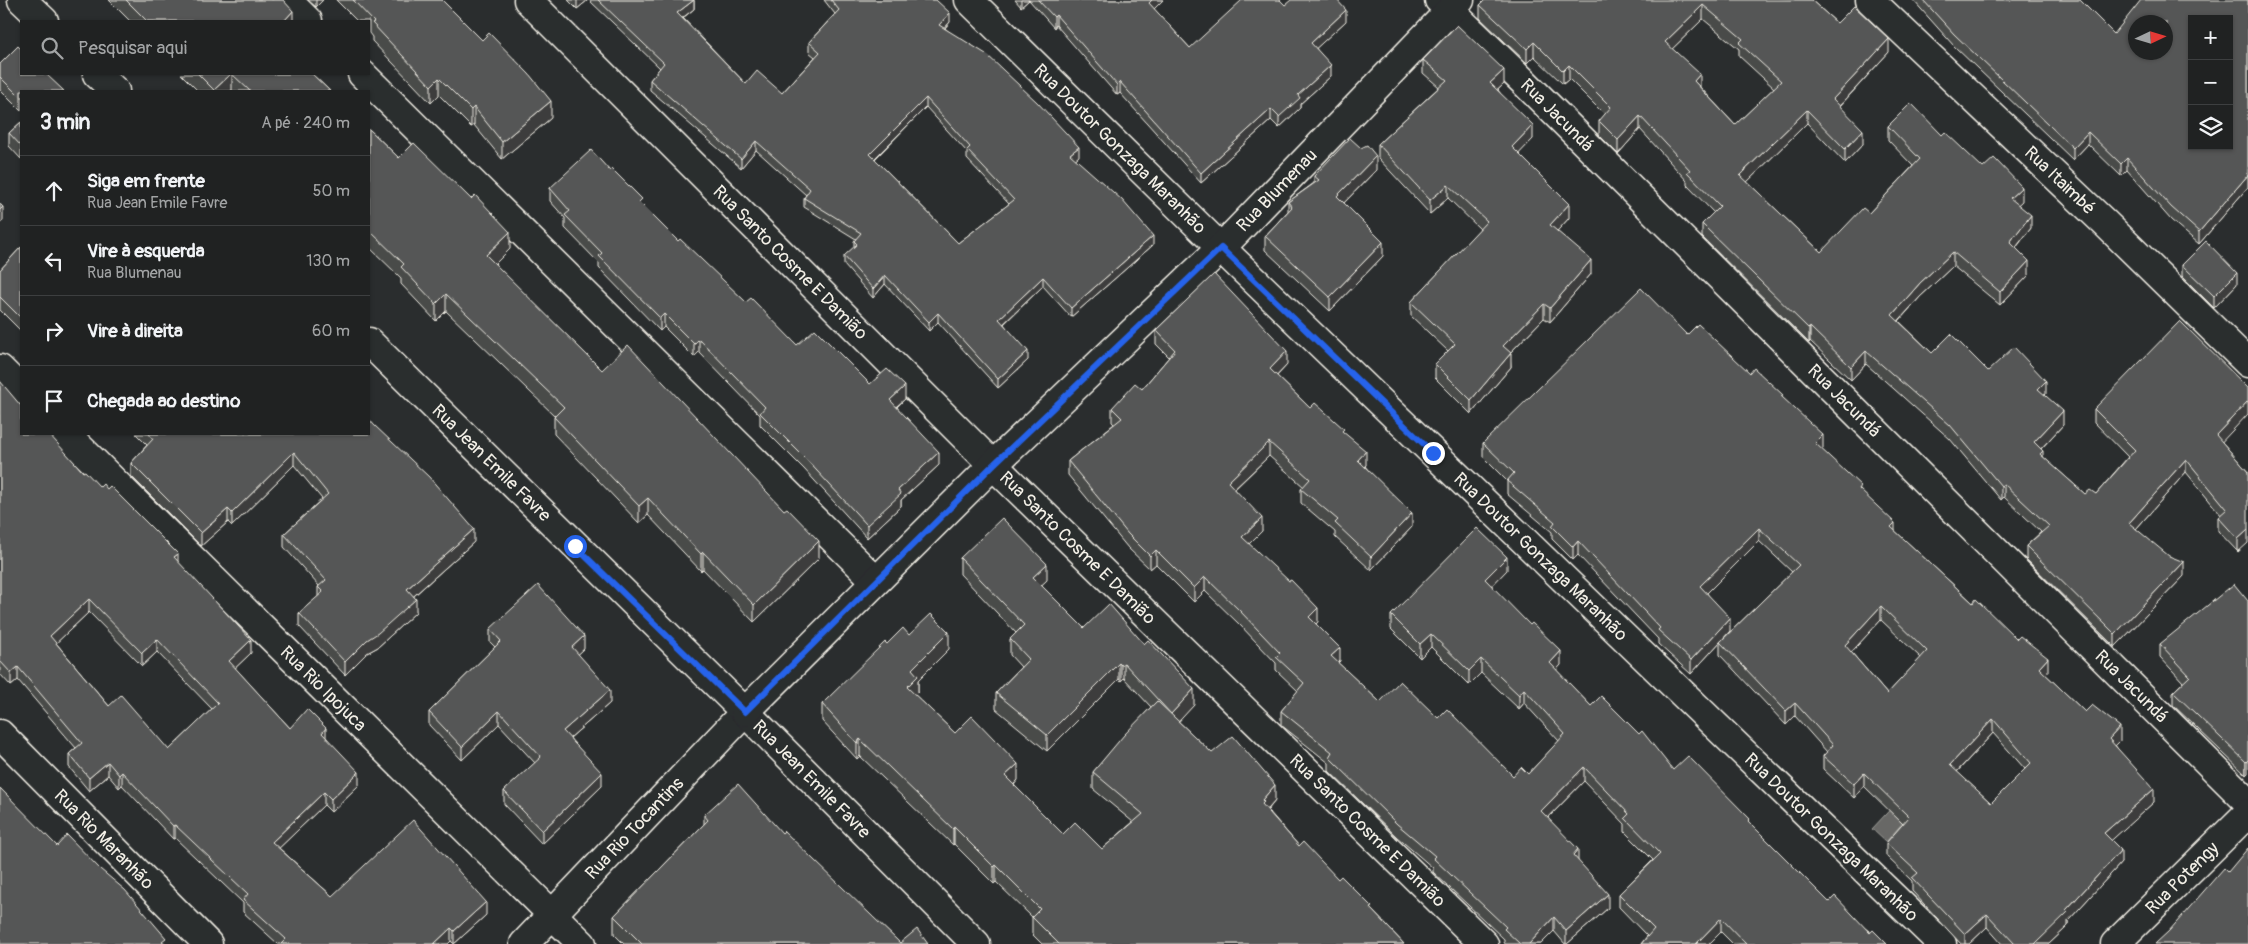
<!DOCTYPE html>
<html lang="pt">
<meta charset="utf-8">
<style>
:root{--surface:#202222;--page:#282a2a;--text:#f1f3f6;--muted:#a2a4a5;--line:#3d3f40}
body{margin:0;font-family:Pangolin,sans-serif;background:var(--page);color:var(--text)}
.controls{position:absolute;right:15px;top:15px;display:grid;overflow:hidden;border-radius:0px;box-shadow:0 1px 4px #0004}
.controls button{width:45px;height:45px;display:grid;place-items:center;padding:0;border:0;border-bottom:1px solid var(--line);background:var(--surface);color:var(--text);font:25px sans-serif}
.compass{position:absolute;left:2128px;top:15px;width:45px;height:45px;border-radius:50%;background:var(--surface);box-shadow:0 1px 4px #0004;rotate:86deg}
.stop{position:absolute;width:15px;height:15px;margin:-11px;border:4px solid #2563eb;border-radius:50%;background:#fff}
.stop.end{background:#2563eb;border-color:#fff;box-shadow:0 1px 5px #0008}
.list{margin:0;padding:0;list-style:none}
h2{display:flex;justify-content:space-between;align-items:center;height:65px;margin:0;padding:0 20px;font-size:21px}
h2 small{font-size:16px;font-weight:400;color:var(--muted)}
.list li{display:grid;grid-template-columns:32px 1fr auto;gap:15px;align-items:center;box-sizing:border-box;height:70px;padding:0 20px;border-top:1px solid var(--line)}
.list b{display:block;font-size:19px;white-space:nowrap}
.list p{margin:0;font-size:16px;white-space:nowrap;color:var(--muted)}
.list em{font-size:16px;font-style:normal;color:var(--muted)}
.icon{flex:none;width:28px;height:28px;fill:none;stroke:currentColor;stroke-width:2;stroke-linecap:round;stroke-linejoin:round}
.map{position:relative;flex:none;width:2248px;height:944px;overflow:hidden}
.search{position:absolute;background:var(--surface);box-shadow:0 1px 4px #0004;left:20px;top:20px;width:350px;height:55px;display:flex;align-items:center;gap:12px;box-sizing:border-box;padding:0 18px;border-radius:0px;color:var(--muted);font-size:19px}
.panel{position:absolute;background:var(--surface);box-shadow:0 1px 4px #0004;left:20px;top:90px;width:350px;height:345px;border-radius:0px}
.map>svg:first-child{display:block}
</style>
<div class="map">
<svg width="2248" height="944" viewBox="0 0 2248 944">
<rect width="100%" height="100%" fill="#2a2d2e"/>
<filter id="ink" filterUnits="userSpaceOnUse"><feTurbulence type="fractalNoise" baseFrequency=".02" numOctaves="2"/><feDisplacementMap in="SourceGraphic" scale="10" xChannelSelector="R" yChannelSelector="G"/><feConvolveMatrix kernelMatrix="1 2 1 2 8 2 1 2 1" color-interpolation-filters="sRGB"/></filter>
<g filter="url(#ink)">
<path fill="#676866" stroke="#9f9f9a" d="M1899,800l13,12 -26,30 -14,-13z"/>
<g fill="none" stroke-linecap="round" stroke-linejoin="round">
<defs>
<g id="minor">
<path d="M287,0l21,21"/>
<path id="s1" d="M528,0l465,465 491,479"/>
<path id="s2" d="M969,0l252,248 721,696"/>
<path id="s3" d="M1439,0l85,82 724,720"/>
<path id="s4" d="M1870,0l235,223 143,140"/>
<path d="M362,74l513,506"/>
<path d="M0,369l21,21"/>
<path id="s5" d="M66,434l516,510"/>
<path id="s6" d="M0,734l208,210"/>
<path id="s7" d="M524,944l221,-232"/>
</g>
<g id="major">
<path d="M22,0l22,21"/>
<path d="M97,74l18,17"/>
<path id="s8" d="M369,342l376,370 231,232"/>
<path id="s9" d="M745,712l248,-247 228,-217 239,-248"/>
<path id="s10" d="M2115,944l133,-131"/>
</g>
</defs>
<use href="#minor" stroke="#f4f1e8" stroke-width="31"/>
<use href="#major" stroke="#f4f1e8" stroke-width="31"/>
<use href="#minor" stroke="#2a2d2e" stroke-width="28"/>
<use href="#major" stroke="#2a2d2e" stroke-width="28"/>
</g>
<g fill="#494b4a" stroke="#f4f1e8" fill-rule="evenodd">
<path d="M109,0h174l10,21h-163z"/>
<path d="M308,0h15l-7,7z"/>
<path d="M336,0h106l109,118 -49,41 -28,-34 -3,2 -32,-32 -8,8 -59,-62v-4l-3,-4v-12h-12z"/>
<path d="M568,0h20l-11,9z"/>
<path d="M589,0h105v9l-11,9 63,66 36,9 33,-36 -6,-5v-10l26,-28 -11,-14h112l14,22 -5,6 134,128 -4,3 78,86 -82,72 -28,-31 -39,38 24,36 -30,28 -60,-66 -9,9 -44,-47 -12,14 -29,-33v-9l10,-8v-7l2,-2 -52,-32v-9l2,-3 -50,-45 -15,18 -91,-78v-10l10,-12zM926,107l41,45v7l42,45 -51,39 -83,-84z"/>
<path d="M1015,0h148l-9,9 36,39 95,-43 61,16 -30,27 15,28 -31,28v4l-21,20 -8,-8 -70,63 -81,-90 -3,2 -61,-70 -2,3 -25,-28 -8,7z"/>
<path d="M1811,0l26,23 52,29 -49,54 23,38 -18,19 -38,-40 -60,59 74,70 48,-39 44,-47 -25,-26v-14l54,9 80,66 -4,3 13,24 -15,20 13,27 -29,30 -47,-39 -33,31 -21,24 33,32 56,18 58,23 -1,1 18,30 -22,24 2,8 42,37h11l32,-37 -34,-35v-13l128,33 26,30 -10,80 -20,-21v-14l3,-2 -35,-43 -50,57 48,47 -69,71 -89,-88v-13l15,-14 -37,-35 -3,3 -51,-61 -84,-75 -15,16 -41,-39 -1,2 -107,-106v-13l12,-11 -27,-28v-4l-47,-52 -22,25 -19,-19v-14l6,-6 -36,-36 -6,5 -29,-28 -7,7 -47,-45v-13zM1703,19l36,30v7l35,32 -39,37 -35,-38 -28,-38z"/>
<path d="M1913,0h167l34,34 134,-34v187l-49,57 -28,-24 -44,-50 -6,6 -33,-32 -15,16 -119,-114z"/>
<path d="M1423,60l81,24 -6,6 35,49 -15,15 51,64 -12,13 34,43 -41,48 -6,-4 -34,35 1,14 -40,47 -36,-36v-14l13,-13 -37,-35v-14l69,-73 -32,-31 -18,16 -52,-56v-14l61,-57 -16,-14z"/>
<path d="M0,64l21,27v20l-21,-21z"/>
<path d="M181,74h131l18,17h-97l-1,-1 -2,1h-32z"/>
<path d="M21,122v37l-12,-13v-13z"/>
<path d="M369,129l30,29 111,91 -16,15 108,106 217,188 -65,64 -51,-53 -2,2 -53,-56 -9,8 -85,-89v-17l1,-1 -109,-105 -10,10 -35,-37v-6l-32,-31z"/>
<path d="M1376,170l-32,33 39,53 -53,55 -65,-61v-14l23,-25v-9l26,-19v-7z"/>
<path d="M550,188l92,17 36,36 68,61 51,43 73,39 35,15 -8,8 42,58 -38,35v6l-34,32 -63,-69 -44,-44v-10l-61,-63 -5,5 -30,-30 -4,4 -61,-63v-5l-34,-35v-10l-15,-17z"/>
<path d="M21,247v84l-21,-21v-40z"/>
<path d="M2182,265l55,19 -23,24 -32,-32z"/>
<path d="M1156,330l131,35 -10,11 33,32 34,25 22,32 -1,1 47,61 -41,43 -36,-33v-5l-34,-29v-14l3,-2 -35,-31 -34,33 27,42 -13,13 69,78 -2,2 24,37 -2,2 42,39 58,16 75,58 15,-2 31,-33 -35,-38 -5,6 -38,-36 -12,12 -38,-38 -11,11 -29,-29v-14l116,-45 -16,16 70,79 -5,5 35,36 82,64 77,53 79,79 58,42h-154l-12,-12 -12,12h-68l6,-8 -28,-29v-13l34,-34 -28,-28v-8l-41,-43 -36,37 30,43 30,47 -41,36h-2l-11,-13 -13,13h-36l-1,-2v-3l-71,-67v-4l-36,-31 -68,-66v-8l-48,-38v-14l17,-20 -22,-21v-7l-36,-38 -35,-34 -11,11 -38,-38 -6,5 -22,-21 -60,-73v-14l46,-37 -2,-2v-14l30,-19 27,-32 -13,-13z"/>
<path d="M1687,335l63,38 33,25 40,50 -2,1 40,42 34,40 153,141 -3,2 40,38 35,29 -5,4 39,57 -43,38 10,23 -53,58v5l-19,18h-47l-15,-17 -18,17h-8l-49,-53v-10l-26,-25v-13l17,-19 -39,-38 -10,12 -31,-29v-13l4,-4 -32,-36 -9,9 -66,-70v-13l72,-70 -33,-31 -52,52 23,38 -39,43 -33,-30v-5l-80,-84 -5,5 -21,-21v-7l-45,-38v-13l-24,-24v-14zM1881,620l40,38 -34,36 -36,-42zM1993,733l32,36 -34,34 -34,-31z"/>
<path d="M0,381l21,53 62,38 95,90 73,91 -16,15 55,60 36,9 33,48 -28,27 -7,-7 -45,43 53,48 154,19 -32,29 -3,-3 -3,3h-170l-35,-32v-9l-68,-65 -2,1 -51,-54 -3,3 -11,-13 -19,16 -20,-24v-13l7,-6 -58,-68 -7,6 -11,-12zM89,612l53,54 15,-14 55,57 -43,41 -60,-44 -53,-63z"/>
<path d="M136,434h233l105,108 -60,54 2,16 -38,35 -11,6 -22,22 -46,-49v-13l19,-16v-10l1,-1 -35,-39v-13l38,-35 -28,-34 -62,61 -4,-4 -27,24 -70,-70v-13l16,-18z"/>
<path d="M960,558l87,22 -6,5 43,43 110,77 -16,16 34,32 63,48 -7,9 31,36 39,33 34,31 32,34h-362l-10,-10v-17l-36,-35 -2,2 -40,-40 -1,1 -93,-89 -3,3 -35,-38v-17l65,-60 22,-9 40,14 -31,31v12l-3,3 40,38 63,47 -4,5 49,49 39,15 31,-27 -40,-33v-17l58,-65 -27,-29 -3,3 -2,-2 -72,72 -51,-42v-16l25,-26 -11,-12v-16l6,-6 -56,-59z"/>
<path d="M2248,601l-2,174 -73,-70v-13l10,-10 -23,-25v-13z"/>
<path d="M490,629l94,20 -6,5 32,49 -40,35 32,48 -60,58 -38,-40v-13l31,-28 -36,-39 -37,36 -33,-35v-13l66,-65 -5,-5z"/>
<path d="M704,815l78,18 118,110 28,1h-304l-10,-10v-18l90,-92z"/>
</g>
<g fill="#3c3d3c" stroke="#f4f1e8">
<path d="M316,0h7l-7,7z"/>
<path d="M577,0h11l-11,9z"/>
<path d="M694,0v9l-17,13v-9z"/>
<path d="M1021,0h8l-8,7z"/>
<path d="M1152,0h11l-14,14v-11z"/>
<path d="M1703,5v14l-38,37v-14z"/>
<path d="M1346,10v11l-35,32v-10z"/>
<path d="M293,11v10h-9z"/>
<path d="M950,13v9l-11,12v-9z"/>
<path d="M1056,15v10l-2,3v-11z"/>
<path d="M1889,39v13l-56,61v-14z"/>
<path d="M1534,42v14l-7,7v-14z"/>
<path d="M1331,65v11l-31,28v4l-21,20v-11l19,-22z"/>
<path d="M1569,65v14l-6,5v-13z"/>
<path d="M1504,70v14l-14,13v-14z"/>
<path d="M231,74h1v16l-2,1h-16v-1z"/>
<path d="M1700,74v13l-6,-6z"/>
<path d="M439,78v17l-8,8v-17z"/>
<path d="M1120,82v11l-3,2v-10z"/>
<path d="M926,98v9l-56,56v-9z"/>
<path d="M551,101v17l-49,41v-17z"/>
<path d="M474,107v18l-3,2v-17z"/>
<path d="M1271,109v11l-70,63v-10z"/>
<path d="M1807,110v13l-67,66v-14z"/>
<path d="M1640,116v13l-22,25v-14z"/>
<path d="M1533,125v14l-21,22v-14z"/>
<path d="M1863,130v14l-18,19v-14z"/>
<path d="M2088,132v12l-15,16v-12z"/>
<path d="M756,141v9l-15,18v-9z"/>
<path d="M1079,147v9l-9,8v-10z"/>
<path d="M1376,156v14l-39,40v-14z"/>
<path d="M2127,158v12l-6,6v-12z"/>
<path d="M2248,175v12l-49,57v-12z"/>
<path d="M1448,185v13l-18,16v-14z"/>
<path d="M2022,187v14l-12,11v-14z"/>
<path d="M1569,204v14l-19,21v-14z"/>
<path d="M3,207v14l-3,2v-13z"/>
<path d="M2031,215v13l-21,27v-13z"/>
<path d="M510,232v17l-24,24v-18z"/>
<path d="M1153,236v9l-82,72v-9z"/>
<path d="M1383,242v14l-53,55v-14z"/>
<path d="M1953,252v14l-33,31 -28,31v-13l28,-32z"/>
<path d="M1591,260v14l-41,48v-14z"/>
<path d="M2029,261v14l-29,30v-13z"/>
<path d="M2237,273v11l-23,24v-12z"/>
<path d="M885,275v9l-12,14v-9z"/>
<path d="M1043,277v9l-44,42v-9z"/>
<path d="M446,294v17l-10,10v-17z"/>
<path d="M1544,304v14l-41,42v-14z"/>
<path d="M938,313v9l-9,9v-9z"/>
<path d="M664,314v13l-4,4v-13z"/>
<path d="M1810,327v14l-1,2v-14z"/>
<path d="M699,339v13l-5,5v-13z"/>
<path d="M1028,351v9l-30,28v-9z"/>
<path d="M1287,351v14l-17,18v-14z"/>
<path d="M1866,351v13l-15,16v-13z"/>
<path d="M1511,353v14l-40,47v-14z"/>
<path d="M2046,381v13l-8,8v-13z"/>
<path d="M905,386v13l-15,13v-12z"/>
<path d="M2248,401v13l-32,34v-13z"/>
<path d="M2063,411v14l-29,31v-14z"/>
<path d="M1823,435v13l-8,9v-14z"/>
<path d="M1269,442v14l-41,39v-13z"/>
<path d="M1366,451v14l-8,9v-14z"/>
<path d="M2043,451v13l-3,-10z"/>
<path d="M294,452v13l-62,61v-13z"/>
<path d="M939,452v13l-38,35v6l-34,32v-13l31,-35z"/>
<path d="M2186,459v13l-57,65v-14z"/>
<path d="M2004,484v13l-3,3v-14z"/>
<path d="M648,498v17l-9,8v-17z"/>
<path d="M228,509v13l-27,24v-13z"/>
<path d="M1412,513v14l-41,43v-13z"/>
<path d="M1262,518v13l-20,20v-14z"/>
<path d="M1895,523v14l-4,-10z"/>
<path d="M1759,528v13l-59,59v-14z"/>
<path d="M474,529v13l-67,60v-13z"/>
<path d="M2248,530v13l-10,9v-13z"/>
<path d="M819,541v17l-65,64v-17z"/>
<path d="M1578,541v14l-5,5v-13z"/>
<path d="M1156,550v14l-6,5v-13z"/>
<path d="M703,552v17l-2,2v-17z"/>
<path d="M178,554v13l-4,-10z"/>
<path d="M1507,557v13l-22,23v-14z"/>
<path d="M2184,562v14l-69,71v-13z"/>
<path d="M1047,564v16l-14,13v-16z"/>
<path d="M1205,577v14l-11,11v-14z"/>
<path d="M89,599v13l-39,37v-13z"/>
<path d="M416,599v13l-38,35 -11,6 -22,22v-13l22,-22z"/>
<path d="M1881,606v14l-36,39v-14z"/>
<path d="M1318,608v14l-9,8v-13z"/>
<path d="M1730,618v13l-39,43v-14z"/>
<path d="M949,632v17l-31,31v12l-11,11v-16l5,-18z"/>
<path d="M1431,634v13l-11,11v-14z"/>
<path d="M584,636v13l-12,11v-13z"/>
<path d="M157,639v13l-15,14v-13z"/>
<path d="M251,640v13l-22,21v-13z"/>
<path d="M1340,648v13l-9,9v-14z"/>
<path d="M1561,651v14l-11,12v-14z"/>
<path d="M2048,658v14l-9,9v-13z"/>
<path d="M1481,659v14l-12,12v-14z"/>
<path d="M1119,663v16l-72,72v-16z"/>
<path d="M1124,663v15l-3,3v-16z"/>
<path d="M18,667v13l-7,6v-13z"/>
<path d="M1194,689v16l-23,25v-16z"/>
<path d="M1524,689v14l-5,6v-14z"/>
<path d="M610,690v13l-47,41v-13z"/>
<path d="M1795,703v13l-9,9v-14z"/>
<path d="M499,711v13l-37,36v-13z"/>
<path d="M1993,719v14l-43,46v-14z"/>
<path d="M2120,727v14l-11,11v-13z"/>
<path d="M326,728v13l-4,-8z"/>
<path d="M860,739v17l-3,3v-16z"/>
<path d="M2248,760v13l-2,2v-13z"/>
<path d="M108,762v13l-19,16v-13z"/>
<path d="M1018,764v16l-13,13v-17z"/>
<path d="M1584,767v14l-43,44v-14z"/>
<path d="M122,772v13l-3,3v-13z"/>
<path d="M359,772v13l-28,27v-13z"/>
<path d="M602,773v13l-60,58v-13z"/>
<path d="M1864,773v13l-10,12v-14z"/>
<path d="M1275,785v16l-11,13 -2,6v-20z"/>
<path d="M2154,789v13l-50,45v-14z"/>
<path d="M324,792v13l-52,50v-13z"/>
<path d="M175,825v13l-2,1v-13z"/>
<path d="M954,827v17l-1,1v-16z"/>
<path d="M1578,849v14l-5,-8z"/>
<path d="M2121,850v13l-53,58v5l-19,18h-14z"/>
<path d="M996,865v17l-2,2v-17z"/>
<path d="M1608,894v14l-41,36h-1v-13z"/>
<path d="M486,902v13l-32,29v-13z"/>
<path d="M1987,914v13l-18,17h-4v-10z"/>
<path d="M1554,917v14l-13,13h-12z"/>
<path d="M1721,918v14l-12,12h-13z"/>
<path d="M451,928v13l-3,3h-14z"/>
</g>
<g fill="#555756" stroke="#f4f1e8" fill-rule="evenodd">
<path d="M126,0h157l10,11 -9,10h-137z"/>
<path d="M353,0h89l40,40 7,-7 40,41 22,27 -49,41 -28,-35 -3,3 -32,-32 -8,8 -59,-63 2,-1z"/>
<path d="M598,0h96l-17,13 69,71 11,-13 25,22 38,-41 -11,-10 30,-32 -8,-10h105l14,13 -11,12 47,29 51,48 42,45 -9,7 52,46 31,36 -82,72 -28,-31 -44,42 29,32 -30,28 -60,-66 -9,9 -44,-47 -12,14 -29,-33 13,-12 -3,-3 7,-8 -57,-35 6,-9 -54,-48 -15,18 -91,-79 14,-17zM926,98l44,49 -3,3 47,50 -56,43 -88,-89z"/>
<path d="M1038,0h114l-3,3 41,45 52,-48h38l5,5 6,-5h46l9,10 -35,33 20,22 -33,30 2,3 -21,19 -8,-8 -70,64 -81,-91 -3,3 -61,-70 -2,2z"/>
<path d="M1485,0h326l26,23 17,-17 35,33 -56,60 30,31 -18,19 -38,-39 -67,65 81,77 42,-44 6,5 51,-54 -32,-33 23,-23 31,32 3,-3 38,36 11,-10 28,29 -12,11 21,17 -21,27 19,19 -29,31 -47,-40 -33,31 -28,32 40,38 19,-19 37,37 26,-24 32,34 -8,8 25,22 -29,31 9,9 -3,3 45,40 5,-4 6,4 39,-44 -41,-41 86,-88 68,67v13l-32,34 32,37v58l-10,9 -20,-22 9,-8 -41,-50 -57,64 40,33 15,6 -69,72 -89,-88 23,-20 -45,-42 -3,2 -51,-61 -84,-74 -15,16 -41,-40 -1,2 -107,-105 18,-18 -33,-34 3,-2 -50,-54 -22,24 -19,-19 12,-14 -42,-42 -6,6 -29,-29 -7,7 -47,-44zM1703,5l40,34 -4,4 42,38 -46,44 -41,-44 6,-7 -35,-32z"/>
<path d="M1923,0h157l34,34 27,-34h107v175l-49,57 -28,-25 -44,-49 -6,6 -33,-32 -15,16 -119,-114zM2192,19h37v127h-37zM2136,22h30v30h-30z"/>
<path d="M1457,25l47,45 -14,13 43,42 -21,22 57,57 -19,21 41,35 -41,48 -6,-4 -41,42 8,7 -40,47 -36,-36 20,-20 -44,-42 76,-81 -39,-36 -18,15 -52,-56 69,-64 -24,-20z"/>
<path d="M18,46l3,3v25h25l18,17h-43v7l-21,-21v-13z"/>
<path d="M198,74h33l-17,16z"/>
<path d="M232,74h80l18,17h-80z"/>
<path d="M21,122v24l-12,-13z"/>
<path d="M369,129l30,29 15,-15 57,56 4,-4 35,37 -24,23 116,115 26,-25 156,165 3,-2 32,33 -65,64 -51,-53 -2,2 -53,-56 -9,8 -85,-89 10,-10 -118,-113 -10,10 -35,-37 3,-3 -35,-34z"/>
<path d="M1350,138l11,10 6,-3 9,11 -39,40 46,46 -53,55 -65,-61 27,-29 -4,-5 31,-22 -5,-4z"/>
<path d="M591,150l19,21 2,-2 30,30 -3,3 39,39 2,-2 66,63 5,-4 46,47 18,-16 55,55 17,-15 18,17 -15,14 49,52 -41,38 3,4 -34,31 -63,-68 -44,-44 5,-6 -66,-68 -5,5 -30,-30 -4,4 -61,-62 3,-3 -37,-38 5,-4 -20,-23z"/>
<path d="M0,204l3,3 -3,3z"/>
<path d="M2206,241l31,32 -23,23 -32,-31z"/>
<path d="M21,247v71l-21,-21v-27z"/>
<path d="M1214,274l73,77 -17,18 40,39 5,-5 29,26 -2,2 24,20 -8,9 54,53 -41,44 -36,-34 3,-3 -37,-31 9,-10 -41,-37 -41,40 34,36 -20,19 47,44 2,-1 27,28 -9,9 31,31 -9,8 49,46 20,-21 38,37 9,-9 66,67 8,-9 7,7 37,-40 -41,-45 -5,6 -38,-36 -12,12 -38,-37 -11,10 -29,-29 86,-87 30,29 -22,22 45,46 2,-2 29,28 -11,12 41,43 10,-10 38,38 3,-3 31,39 15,-14 62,63 -2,2 81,81 6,-6 35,37 3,-3 14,14h-141l-25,-26 -25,26h-55l13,-15 -35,-35 41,-40 -35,-36 4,-4 -45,-47 -43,44 37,38 -5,6 35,39 -42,37 -12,-14 -25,27h-9l-16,-15 2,-2 -73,-69 2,-2 -38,-32 -68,-67 3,-5 -51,-41 23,-28 -28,-26 4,-4 -40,-42 -35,-34 -11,11 -38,-38 -6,6 -22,-22 -60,-73 54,-43 -10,-10 23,-25 7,6 33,-39 -19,-20z"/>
<path d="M1641,288l46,47 11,-11 52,49 4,-5 29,27 -2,1 42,39 -8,8 46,43 -2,3 36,34 -4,4 82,76 3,-4 41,40 3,-3 28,22 -9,10 46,44 7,-7 28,22 -11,12 45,50 -50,44 17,17 -55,60 2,2 -33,32h-20l-28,-30 -22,20 -53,-56 6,-5 -32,-30 23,-26 -45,-44 -10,11 -31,-28 10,-11 -38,-42 -9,8 -66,-69 79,-77 -40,-37 -59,58 30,32 -39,42 -33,-30 2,-2 -82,-87 -5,6 -21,-21 3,-4 -48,-41 7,-8 -31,-30zM1881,606l46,45 -40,43 -42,-49zM1993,719l38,44 -40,40 -41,-38z"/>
<path d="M0,381l21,25v28h28l34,38 2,-1 15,16 3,-3 4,5 3,-3 68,68 -4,3 77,83 -22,21 61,67 17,-19 19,19 -4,5 37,39 -28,27 -7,-7 -52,50 60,54 81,-76 73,82 -32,29 -3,-3 -17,16h-153l5,-5 -43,-39 5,-6 -73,-69 -2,1 -51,-54 -3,3 -11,-13 -19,16 -20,-24 13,-11 -64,-76 -7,6 -11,-12zM89,599l53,54 15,-14 61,64 -49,47 -48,-55 -12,11 -59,-70z"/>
<path d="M369,419l5,6 55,52 45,52 -67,60 9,10 -38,34 -11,7 -22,22 -46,-49 24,-21 -5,-5 8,-7 -42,-46 44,-40 -34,-42 -62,61 -4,-4 -27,24 -70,-70 22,-24 -4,-5h220z"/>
<path d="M1002,518l45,46 -14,13 51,51 25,-24 35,40 4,-4 46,49 -23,25 -47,-51 -3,2 -2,-2 -72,72 -51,-42 33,-34 -19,-20 14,-14 -64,-67z"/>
<path d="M2234,584l14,17v159l-2,2 -73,-70 17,-16 -30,-32z"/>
<path d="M538,585l46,51 -12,11 38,43 -47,41 39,42 -60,58 -38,-40 37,-34 -42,-46 -37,36 -33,-35 72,-71 -11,-12z"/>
<path d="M931,614l18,18 -37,37 6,7 -11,11 48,46 17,-17 46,48 -13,12 58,58 12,-12 27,27 41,-35 -50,-42 31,-37 33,-34 55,52 21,-17 42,49 -13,15 2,2 -2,2 37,42 4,-4 35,37 3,-3 31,31 -2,1 34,36h-345l-27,-27 8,-8 -44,-44 -2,2 -40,-40 -1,2 -93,-90 -3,4 -35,-39 63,-62 2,2 16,-16 6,7z"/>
<path d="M738,784l44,49 2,-2 116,112 17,-14 11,15h-286l-28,-28 94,-96 -4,-5z"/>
<path d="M0,788l57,58 10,-11 33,34 25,21 41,48 -4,3 4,3h-166z"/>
<path d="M2248,848v96h-93l14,-13 55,-63 4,4z"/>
</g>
</g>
<g fill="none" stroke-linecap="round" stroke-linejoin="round" filter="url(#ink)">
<path stroke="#2563eb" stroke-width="6" d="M575,546l170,166 248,-247 228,-217 212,205"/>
</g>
<g text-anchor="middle" stroke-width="5" stroke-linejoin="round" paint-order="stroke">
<g font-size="18" fill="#f4f1e8" stroke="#2a2d2e">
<text dy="6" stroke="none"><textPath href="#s3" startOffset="165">Rua Jacundá</textPath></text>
<text dy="6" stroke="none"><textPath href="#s2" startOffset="212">Rua Doutor Gonzaga Maranhão</textPath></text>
<text dy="6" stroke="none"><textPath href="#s4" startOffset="262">Rua Itaimbé</textPath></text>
<text dy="6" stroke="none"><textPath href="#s9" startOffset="745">Rua Blumenau</textPath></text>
<text dy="6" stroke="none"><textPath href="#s1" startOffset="371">Rua Santo Cosme E Damião</textPath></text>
<text dy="6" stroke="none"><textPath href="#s3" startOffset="570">Rua Jacundá</textPath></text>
<text dy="6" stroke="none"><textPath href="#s8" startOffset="172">Rua Jean Emile Favre</textPath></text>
<text dy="6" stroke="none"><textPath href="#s1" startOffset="776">Rua Santo Cosme E Damião</textPath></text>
<text dy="6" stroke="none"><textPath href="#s2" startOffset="798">Rua Doutor Gonzaga Maranhão</textPath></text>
<text dy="6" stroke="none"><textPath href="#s3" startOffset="975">Rua Jacundá</textPath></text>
<text dy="6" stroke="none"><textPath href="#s5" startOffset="362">Rua Rio Ipojuca</textPath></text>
<text dy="6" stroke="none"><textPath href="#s8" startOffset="622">Rua Jean Emile Favre</textPath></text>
<text dy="6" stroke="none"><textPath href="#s7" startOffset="160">Rua Rio Tocantins</textPath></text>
<text dy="6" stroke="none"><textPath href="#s1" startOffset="1181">Rua Santo Cosme E Damião</textPath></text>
<text dy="6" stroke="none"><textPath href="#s2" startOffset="1202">Rua Doutor Gonzaga Maranhão</textPath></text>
<text dy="6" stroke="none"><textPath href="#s6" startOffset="148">Rua Rio Maranhão</textPath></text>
<text dy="6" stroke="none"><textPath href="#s10" startOffset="94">Rua Potengy</textPath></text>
</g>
</g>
</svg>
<div class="controls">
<button>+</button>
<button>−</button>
<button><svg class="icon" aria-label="layers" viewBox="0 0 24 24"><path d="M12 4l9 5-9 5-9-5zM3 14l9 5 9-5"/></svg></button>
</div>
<svg class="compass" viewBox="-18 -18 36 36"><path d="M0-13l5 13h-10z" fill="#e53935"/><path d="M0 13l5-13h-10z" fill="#a2a4a5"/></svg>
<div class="stop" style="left:575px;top:546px"></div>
<div class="stop end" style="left:1433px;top:453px"></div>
<div class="search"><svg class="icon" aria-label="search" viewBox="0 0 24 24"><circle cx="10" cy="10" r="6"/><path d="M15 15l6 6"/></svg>Pesquisar aqui</div>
<section class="panel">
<h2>3 min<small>A pé · 240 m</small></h2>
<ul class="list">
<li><svg class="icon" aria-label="ahead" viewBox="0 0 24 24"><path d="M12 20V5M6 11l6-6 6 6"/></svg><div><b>Siga em frente</b><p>Rua Jean Emile Favre</p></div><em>50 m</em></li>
<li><svg class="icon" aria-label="left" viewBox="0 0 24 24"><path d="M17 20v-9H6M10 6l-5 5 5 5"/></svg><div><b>Vire à esquerda</b><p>Rua Blumenau</p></div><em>130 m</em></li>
<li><svg class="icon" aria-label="right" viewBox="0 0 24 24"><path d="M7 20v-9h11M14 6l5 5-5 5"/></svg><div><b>Vire à direita</b></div><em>60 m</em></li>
<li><svg class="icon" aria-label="arrive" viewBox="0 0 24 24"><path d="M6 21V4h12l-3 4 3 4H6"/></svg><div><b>Chegada ao destino</b></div></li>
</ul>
</section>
</div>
